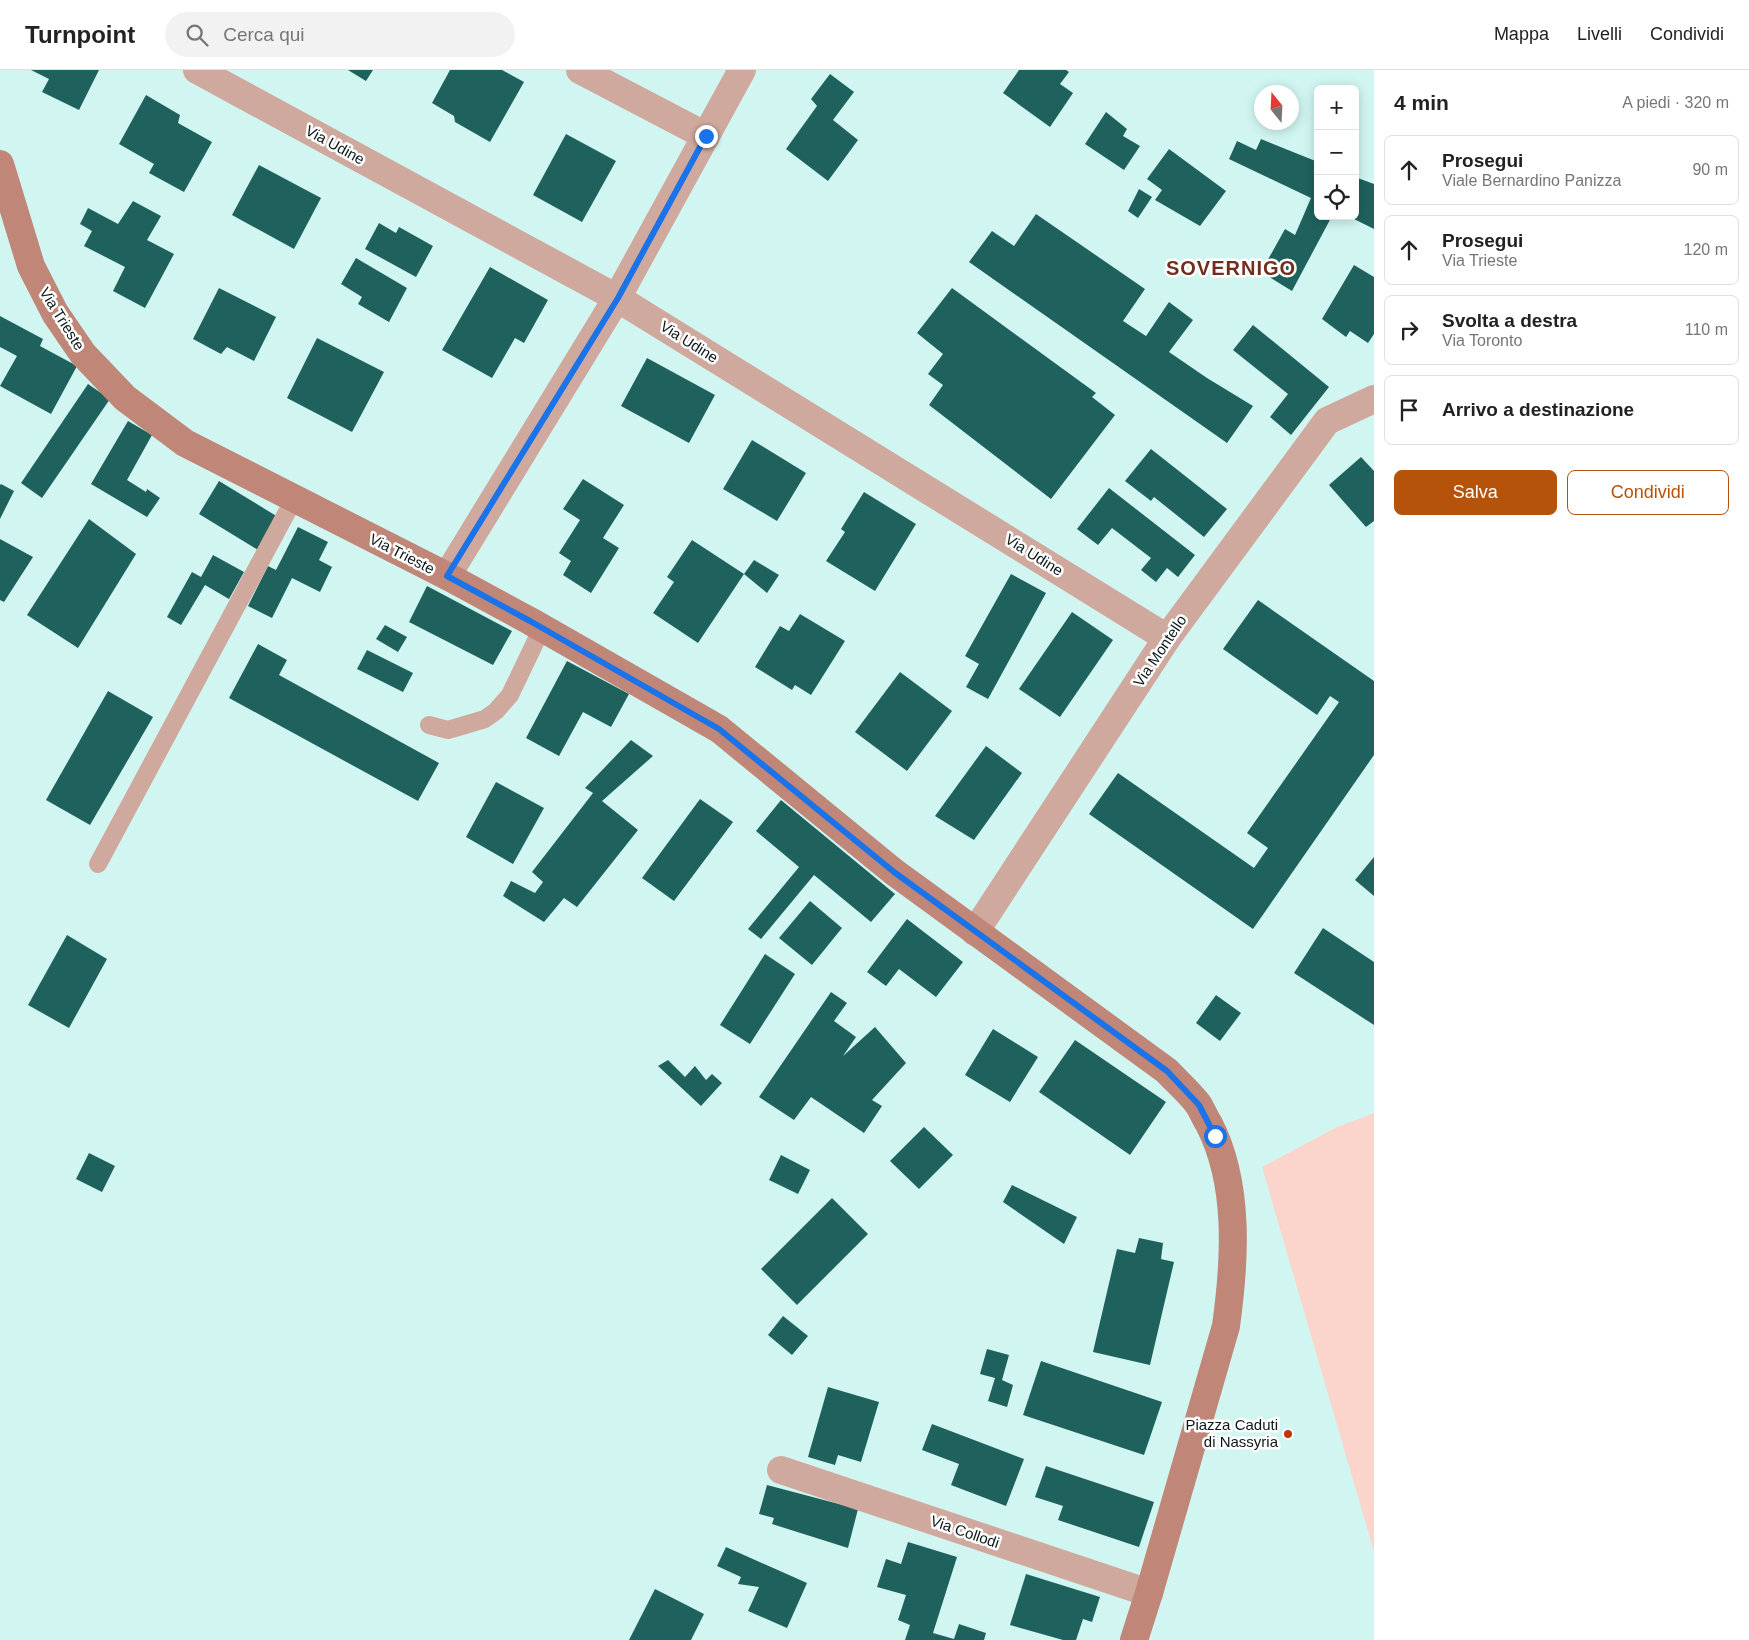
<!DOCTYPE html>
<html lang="it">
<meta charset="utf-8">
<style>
:root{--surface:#fff;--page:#f2f2f2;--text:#222;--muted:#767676;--line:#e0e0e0;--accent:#b45309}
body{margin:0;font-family:Arial,sans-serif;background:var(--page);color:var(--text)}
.controls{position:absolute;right:15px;top:15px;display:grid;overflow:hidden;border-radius:8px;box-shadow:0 2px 12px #0003}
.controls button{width:45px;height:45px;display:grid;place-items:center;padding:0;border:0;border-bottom:1px solid var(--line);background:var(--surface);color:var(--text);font:25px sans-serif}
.compass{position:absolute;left:1254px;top:15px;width:45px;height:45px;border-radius:50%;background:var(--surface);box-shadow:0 2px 12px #0003;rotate:342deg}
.stop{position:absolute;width:15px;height:15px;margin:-11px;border:4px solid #1a73e8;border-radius:50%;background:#fff}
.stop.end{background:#1a73e8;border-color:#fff;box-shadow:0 1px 5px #0008}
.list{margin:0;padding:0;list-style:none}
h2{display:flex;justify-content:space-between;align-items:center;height:65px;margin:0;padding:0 20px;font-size:21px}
h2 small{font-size:16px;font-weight:400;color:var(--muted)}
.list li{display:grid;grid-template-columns:32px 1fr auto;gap:15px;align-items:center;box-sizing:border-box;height:70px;margin:0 10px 10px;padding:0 10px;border:1px solid var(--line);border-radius:8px}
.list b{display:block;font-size:19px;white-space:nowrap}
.list p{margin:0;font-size:16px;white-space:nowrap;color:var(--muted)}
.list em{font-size:16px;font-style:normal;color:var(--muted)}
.actions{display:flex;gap:10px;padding:15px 20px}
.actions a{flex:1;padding:11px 0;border:1px solid var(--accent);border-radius:8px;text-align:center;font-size:18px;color:var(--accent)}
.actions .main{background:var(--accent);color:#fff}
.icon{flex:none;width:28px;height:28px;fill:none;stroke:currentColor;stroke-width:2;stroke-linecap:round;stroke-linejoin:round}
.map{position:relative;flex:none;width:1374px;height:1570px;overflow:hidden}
header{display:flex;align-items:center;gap:30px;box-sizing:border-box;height:70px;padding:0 25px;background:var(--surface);border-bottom:1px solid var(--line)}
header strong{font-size:24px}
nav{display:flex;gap:28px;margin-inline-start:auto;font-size:18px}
.search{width:350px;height:45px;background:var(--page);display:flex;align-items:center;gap:12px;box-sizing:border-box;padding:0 18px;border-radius:28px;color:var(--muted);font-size:19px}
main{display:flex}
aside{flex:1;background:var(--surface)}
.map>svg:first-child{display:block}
</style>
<header>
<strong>Turnpoint</strong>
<div class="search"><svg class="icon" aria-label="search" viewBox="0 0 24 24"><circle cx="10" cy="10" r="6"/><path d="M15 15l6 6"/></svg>Cerca qui</div>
<nav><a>Mappa</a><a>Livelli</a><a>Condividi</a></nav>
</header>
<main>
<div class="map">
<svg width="1374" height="1570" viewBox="0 0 1374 1570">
<rect width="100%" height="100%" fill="#d1f6f2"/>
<path fill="#fbd5cb" d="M1374,1043v439l-112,-385 75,-40z"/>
<g fill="#1f625d">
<path d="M31,0h68l-20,40 -37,-18 7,-13z"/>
<path d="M348,0h25l-7,11z"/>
<path d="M450,0h52l22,12 -34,60 -35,-20 -1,-6 -22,-13z"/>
<path d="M1019,0h47l3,2 -9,12 13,9 -23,34 -47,-34z"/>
<path d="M830,4l24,18 -21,28 25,20 -30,41 -42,-32 31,-43 -6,-7z"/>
<path d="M146,25l34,20 -2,8 34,19 -28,50 -35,-19 5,-9 -35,-20z"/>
<path d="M1106,42l21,17 -4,7 17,10 -16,24 -39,-26z"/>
<path d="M566,64l50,27 -34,61 -49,-27z"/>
<path d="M1261,69l57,23v54h14l-40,75 -31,-19 24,-43 10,6 16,-37 -82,-39 8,-18 19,9z"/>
<path d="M1169,79l57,42 -26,35 -45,-26 7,-10 -15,-11z"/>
<path d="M259,95l62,33 -27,51 -62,-34z"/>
<path d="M1355,107l19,7v45l-26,-13h7z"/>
<path d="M1139,119l13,8 -14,21 -10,-7z"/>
<path d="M133,131l28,15 -14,24 27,14 -29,54 -32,-17 12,-24 -41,-21 8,-15 -12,-7 8,-16 30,16z"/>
<path d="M1036,144l109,75 -22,32 23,15 23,-34 24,18 -24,32 38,26 46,28 -26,37 -258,-181 23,-31 22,15z"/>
<path d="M379,153l17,10 3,-6 34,19 -17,31 -51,-28z"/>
<path d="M356,188l51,30 -18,34 -31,-18 4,-7 -21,-13z"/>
<path d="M1354,195l20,12v57l-6,9 -18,-12 -4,6 -24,-18z"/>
<path d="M490,197l58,33 -24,43 -9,-5 -23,40 -50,-28z"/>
<path d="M219,218l57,29 -22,44 -27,-14 -6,7 -28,-15z"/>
<path d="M952,218l144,105 -4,4 23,18 -64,84 -122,-94 14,-20 -15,-11 15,-20 -26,-21z"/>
<path d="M0,246l43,23 -3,7 37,20 -26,48 -51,-28 17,-30 -17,-9z"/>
<path d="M1253,255l76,62 -38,48 -21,-18 18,-23 -55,-44z"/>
<path d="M317,268l67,34 -32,60 -65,-34z"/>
<path d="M647,288l68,37 -26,48 -68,-37z"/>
<path d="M88,314l22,15 -68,99 -21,-15z"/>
<path d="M128,351l24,14 -25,45 19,12 1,-3 13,9 -13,19 -56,-33z"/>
<path d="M752,370l54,33 -29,48 -54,-32z"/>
<path d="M1151,379l76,60 -23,28 -50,-40 -3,4 -26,-20z"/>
<path d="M1361,387l13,14v50l-8,6 -37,-42z"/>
<path d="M583,409l41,26 -21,33 16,10 -28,45 -28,-18 8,-14 -12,-8 21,-33 -17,-11z"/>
<path d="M219,411l59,36 -20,33 -59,-36z"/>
<path d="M1,414l13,7 -14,28v-34z"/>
<path d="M1109,418l86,67 -17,22 -11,-9 -11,14 -15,-12 10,-12 -39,-30 -14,17 -21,-16z"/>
<path d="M864,422l52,32 -41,67 -49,-30 19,-29 -4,-3z"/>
<path d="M89,449l47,35 -58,94 -51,-33z"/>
<path d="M298,457l30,15 -9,18 13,7 -12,25 -28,-14 -20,40 -24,-12 20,-40 8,4z"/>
<path d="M0,469l33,18 -29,45 -4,-2z"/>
<path d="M692,470l52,34 10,-14 25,15 -12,18 -23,-19 -46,69 -45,-30 21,-31 -7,-5z"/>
<path d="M213,485l31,17 -15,27 -24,-14 -24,40 -14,-8 25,-45 9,5z"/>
<path d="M1011,504l35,19 -58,106 -22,-12 13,-23 -14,-8z"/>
<path d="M427,516l85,45 -19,34 -84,-43z"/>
<path d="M1258,530l116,81v74l-121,174 -164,-115 29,-41 136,95 14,-20 -21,-15 92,-131 -9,-6 -13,19 -94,-66z"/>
<path d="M1072,542l41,28 -53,77 -41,-28z"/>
<path d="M800,544l45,27 -34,54 -16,-10 -3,5 -37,-23 25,-41 9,5z"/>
<path d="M385,555l22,12 -9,15 -22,-13z"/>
<path d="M258,574l29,16 -8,15 160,88 -21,38 -189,-103z"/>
<path d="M367,580l46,23 -10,19 -46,-23z"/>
<path d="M567,591l62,33 -18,33 -28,-15 -24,44 -33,-18z"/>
<path d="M900,602l52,39 -45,60 -52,-39z"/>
<path d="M108,621l45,26 -63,108 -44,-25z"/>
<path d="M631,670l22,16 -51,45 36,29 -61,77 -13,-9 -20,24 -41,-26 8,-15 24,12 8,-11 -11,-10 61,-79 -8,-5z"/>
<path d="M986,676l36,27 -48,67 -39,-24z"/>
<path d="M496,712l48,26 -31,56 -47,-27z"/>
<path d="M700,729l33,23 -59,79 -32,-23z"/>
<path d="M781,730l114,94 -24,28 -57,-47 -53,64 -13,-10 51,-62 -43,-36z"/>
<path d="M1374,787v39l-19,-16z"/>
<path d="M810,831l32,27 -30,37 -33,-27z"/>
<path d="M907,849l56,43 -27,35 -37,-28 -13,17 -19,-14z"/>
<path d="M1323,858l51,34v63l-80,-52z"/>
<path d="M67,865l40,24 -38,69 -41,-23z"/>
<path d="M765,884l30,20 -45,70 -30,-19z"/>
<path d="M831,922l16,11 -13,18 22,16 -13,19 32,-29 31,36 -34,37 10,6 -18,27 -53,-36 -17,23 -35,-23z"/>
<path d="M1216,925l25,18 -21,28 -24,-18z"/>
<path d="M993,959l45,28 -28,45 -45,-27z"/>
<path d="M1075,970l91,62 -36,53 -91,-63z"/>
<path d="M668,990l17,17 10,-11 11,14 6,-6 10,9 -21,23 -43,-40z"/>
<path d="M924,1057l29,28 -34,34 -29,-28z"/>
<path d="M89,1083l26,13 -13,26 -26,-13z"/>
<path d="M781,1085l29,15 -12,24 -29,-14z"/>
<path d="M1012,1115l65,32 -13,27 -61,-42z"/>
<path d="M832,1128l36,36 -71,71 -36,-36z"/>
<path d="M1139,1168l24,5 -2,16 13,3 -24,103 -57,-13 24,-103 18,4z"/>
<path d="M783,1246l25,20 -16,19 -24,-20z"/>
<path d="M987,1279l22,6 -7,25 11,5 -6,22 -19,-6 7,-23 -15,-4z"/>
<path d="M1041,1291l121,41 -18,53 -121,-40z"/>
<path d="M828,1317l51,15 -18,60 -23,-7 -3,10 -27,-8z"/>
<path d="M932,1354l92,35 -18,47 -55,-21 8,-21 -37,-14z"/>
<path d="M1046,1396l108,36 -15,45 -81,-27 5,-14 -28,-9z"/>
<path d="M767,1415l91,24 -10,39 -76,-24 2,-6 -15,-4z"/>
<path d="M908,1472l49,15 -24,76 21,6 5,-15 27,9 -2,7h-79l5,-15 -12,-5 8,-25 -29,-8 9,-28 15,5z"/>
<path d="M726,1477l81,36 -20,45 -39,-17 11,-24 -21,-3 3,-7 -24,-11z"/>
<path d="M1026,1504l74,23 -8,25 -9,-3 -7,21h-13l-53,-15z"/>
<path d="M655,1519l49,25 -13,26h-62z"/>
</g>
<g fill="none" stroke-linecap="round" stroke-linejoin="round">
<g stroke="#d0a99e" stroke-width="18">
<path d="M429,655l19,5 37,-11 11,-8 14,-16 32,-67"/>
<path d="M98,794l196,-365"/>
</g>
<g stroke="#d0a99e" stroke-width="28">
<path d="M197,0l420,228 550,340"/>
<path d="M580,0l126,66"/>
<path d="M447,506l170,-278 125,-228"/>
<path d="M975,862l192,-294 160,-217 47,-22"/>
<path d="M781,1400l368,123"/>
</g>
<path stroke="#c08677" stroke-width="28" d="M0,94l31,102 24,47 28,41 42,44 60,45 262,133 83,45 189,108 175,143 273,199c10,11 22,21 31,33 4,6 7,14 11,20 31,60 26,137 17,202l-77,267 -15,47"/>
</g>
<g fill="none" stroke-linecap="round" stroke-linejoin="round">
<path stroke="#1a73e8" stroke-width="6" d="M706,66l-88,162 -171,278 83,45 189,108 175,143 273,199 32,34 16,31"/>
</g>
<circle fill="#bf360a" stroke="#fff" stroke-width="2" cx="1288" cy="1364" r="5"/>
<g text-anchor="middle" stroke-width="5" stroke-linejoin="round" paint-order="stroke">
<g font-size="15" fill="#0b1918" stroke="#fff">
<text transform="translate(335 75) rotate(29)" y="5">Via Udine</text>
<text transform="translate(62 249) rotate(58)" y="5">Via Trieste</text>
<text transform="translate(689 272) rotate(32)" y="5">Via Udine</text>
<text transform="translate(402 484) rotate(27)" y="5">Via Trieste</text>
<text transform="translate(1034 485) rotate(32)" y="5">Via Udine</text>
<text transform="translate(1160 581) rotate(-56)" y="5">Via Montello</text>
<text transform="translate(965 1462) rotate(19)" y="5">Via Collodi</text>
</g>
<g font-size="15" fill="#0b1918" stroke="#fff" text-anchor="end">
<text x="1278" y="1360">Piazza Caduti<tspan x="1278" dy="17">di Nassyria</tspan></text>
</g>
<g font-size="20" font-weight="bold" letter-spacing="1" fill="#712e1c" stroke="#fff">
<text x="1231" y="205">SOVERNIGO</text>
</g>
</g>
</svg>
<div class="controls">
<button>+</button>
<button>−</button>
<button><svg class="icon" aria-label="locate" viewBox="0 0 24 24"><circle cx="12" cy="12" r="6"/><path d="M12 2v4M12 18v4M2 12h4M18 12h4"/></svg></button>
</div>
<svg class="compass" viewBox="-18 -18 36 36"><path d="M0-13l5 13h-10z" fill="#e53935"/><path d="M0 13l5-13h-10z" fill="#767676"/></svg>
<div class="stop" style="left:1215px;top:1066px"></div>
<div class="stop end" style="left:706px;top:66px"></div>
</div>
<aside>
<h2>4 min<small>A piedi · 320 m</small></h2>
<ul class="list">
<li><svg class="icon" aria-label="ahead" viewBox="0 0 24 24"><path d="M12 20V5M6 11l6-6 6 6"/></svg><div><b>Prosegui</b><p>Viale Bernardino Panizza</p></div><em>90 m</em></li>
<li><svg class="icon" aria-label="ahead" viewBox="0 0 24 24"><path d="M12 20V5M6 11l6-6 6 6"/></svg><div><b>Prosegui</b><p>Via Trieste</p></div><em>120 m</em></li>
<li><svg class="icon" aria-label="right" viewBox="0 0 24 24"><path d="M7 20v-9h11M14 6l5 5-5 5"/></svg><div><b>Svolta a destra</b><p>Via Toronto</p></div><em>110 m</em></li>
<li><svg class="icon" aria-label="arrive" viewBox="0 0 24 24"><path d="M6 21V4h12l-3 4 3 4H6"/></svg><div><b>Arrivo a destinazione</b></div></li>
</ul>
<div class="actions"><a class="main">Salva</a><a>Condividi</a></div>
</aside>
</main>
